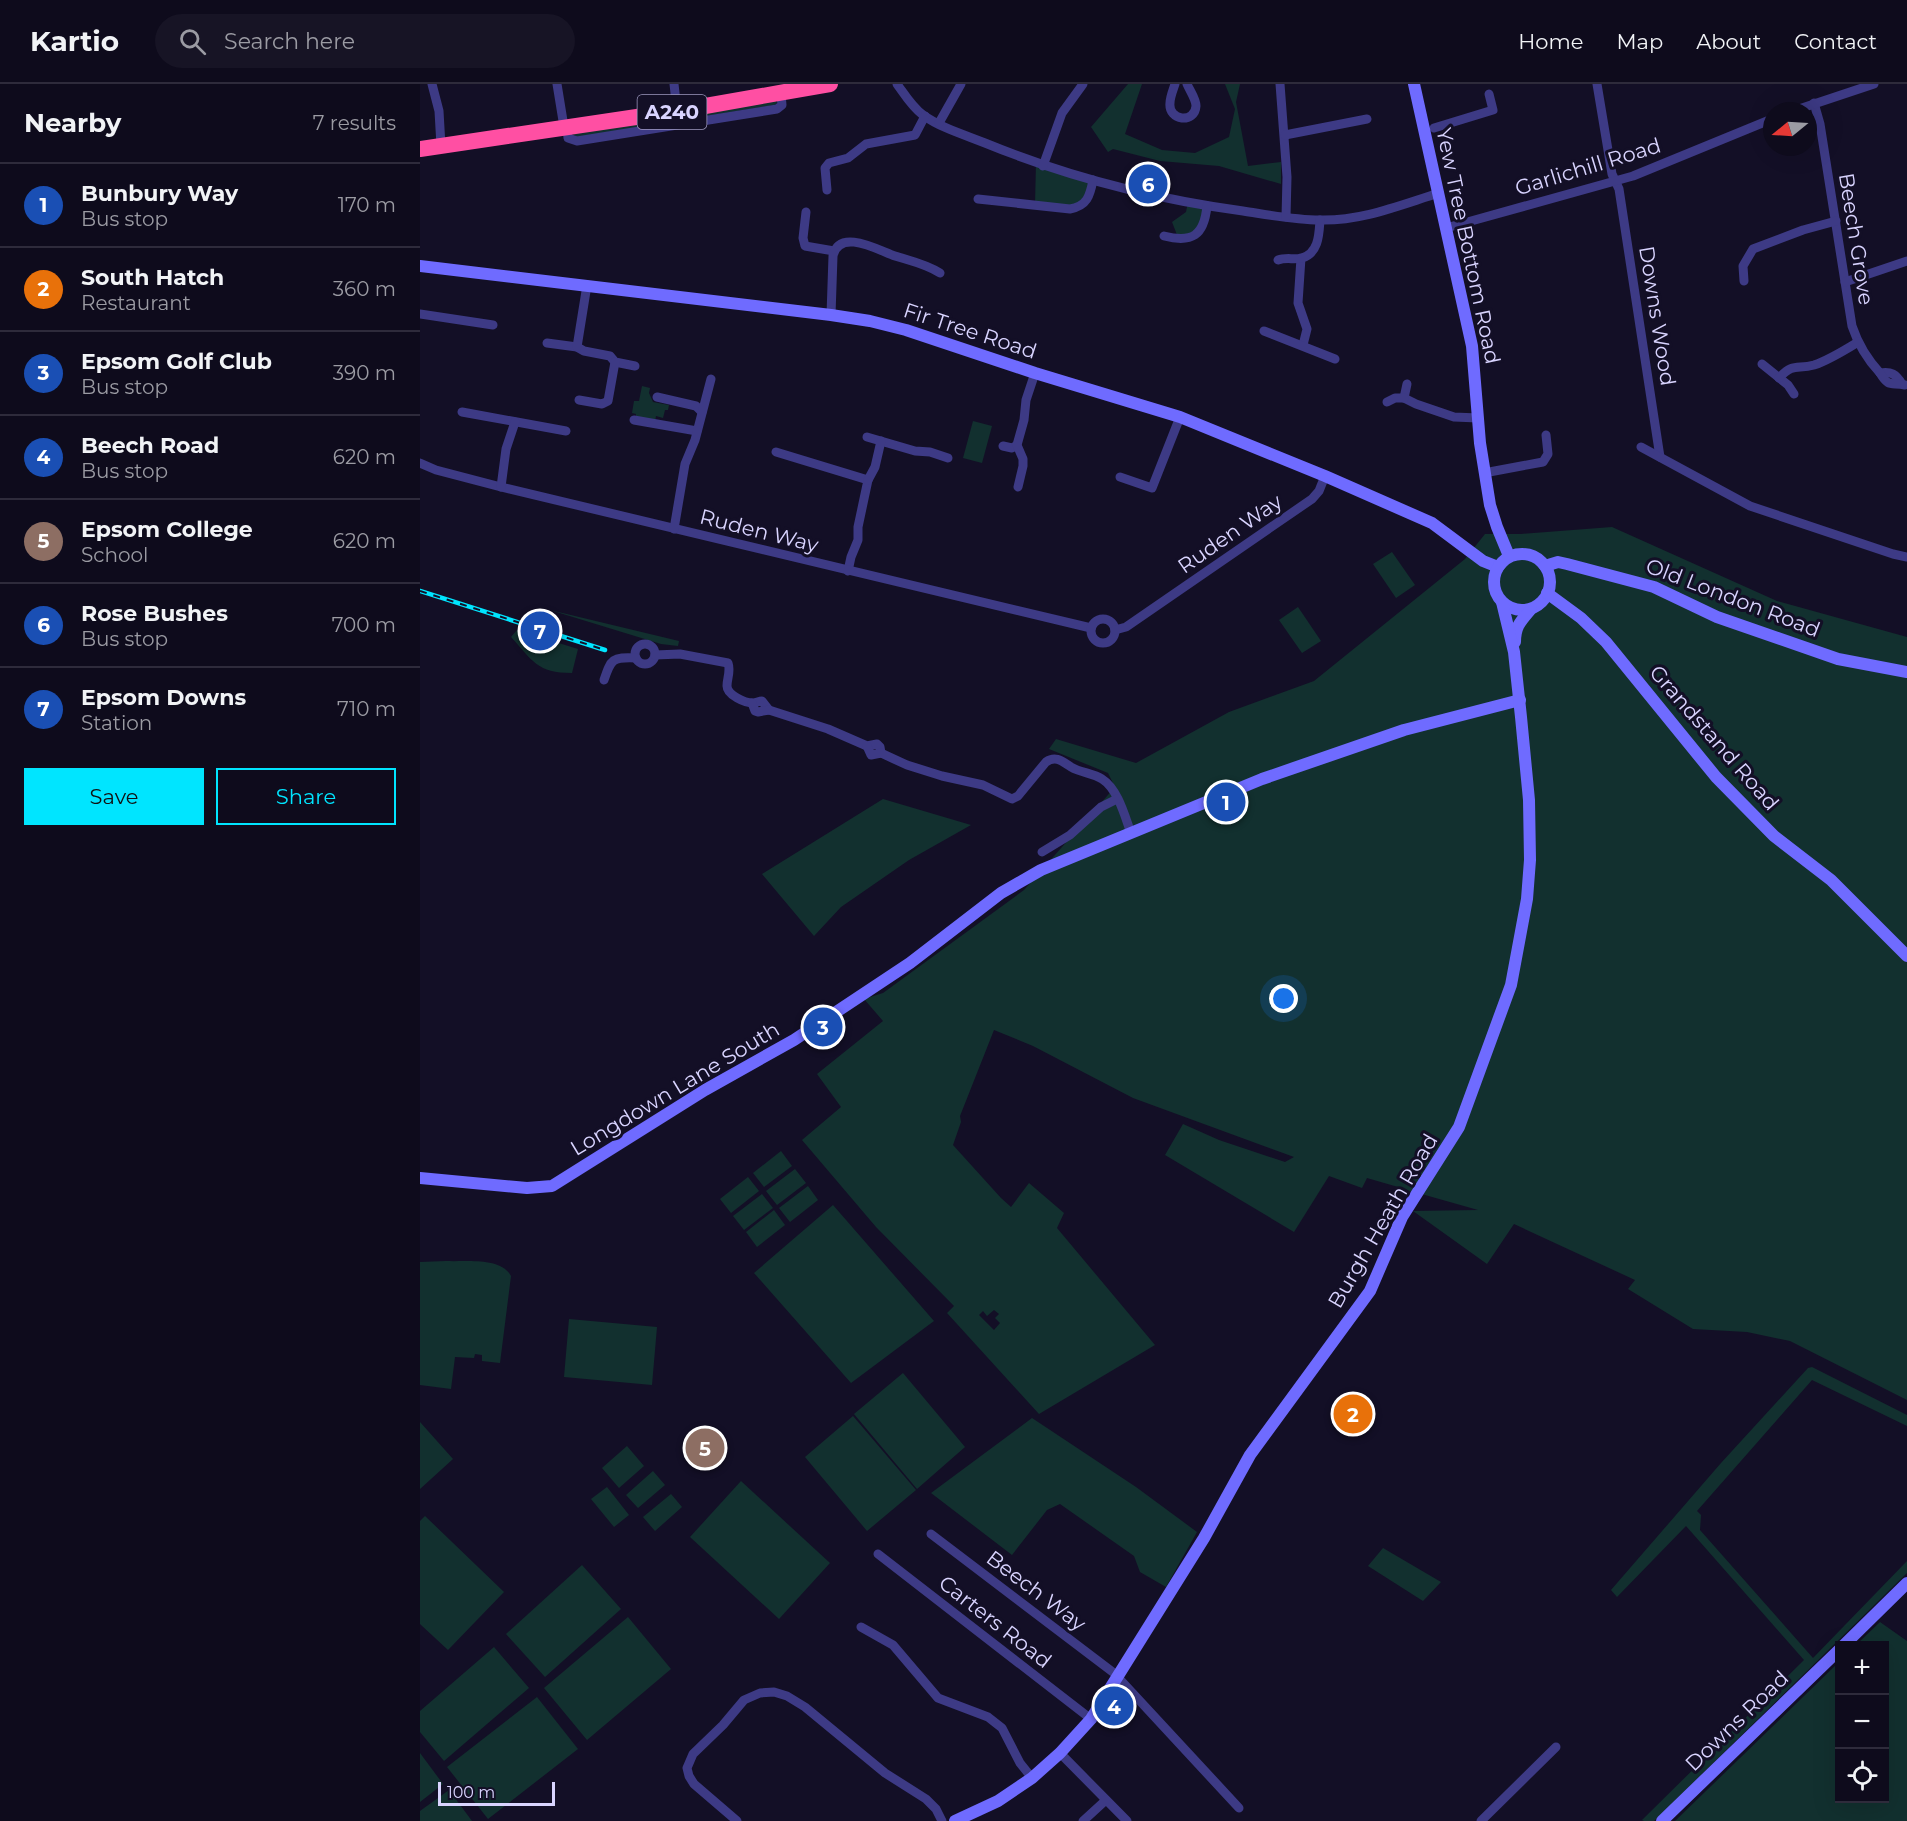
<!DOCTYPE html>
<meta charset="utf-8">
<style>
:root{--surface:#0e0b1c;--page:#171425;--text:#f1f3f6;--muted:#9b9ba3;--line:#2e2b3b;--accent:#00e5ff}
body{margin:0;font-family:Montserrat,sans-serif;background:var(--page);color:var(--text)}
.controls{position:absolute;right:18px;bottom:18px;display:grid;overflow:hidden;border-radius:0px;box-shadow:0 6px 24px #0002}
.controls button{width:54px;height:54px;display:grid;place-items:center;padding:0;border:0;border-bottom:2px solid var(--line);background:var(--surface);color:var(--text);font:30px sans-serif}
.compass{position:absolute;left:1343px;top:18px;width:54px;height:54px;border-radius:50%;background:var(--surface);box-shadow:0 6px 24px #0002;rotate:252deg}
.scale{position:absolute;left:18px;bottom:15px;width:117px;box-sizing:border-box;padding-left:6px;border:3px solid #d9d4ff;border-top:0;font-size:16px;line-height:21px;white-space:nowrap;color:#d9d4ff;-webkit-text-stroke:4px #130f26;paint-order:stroke}
.you{position:absolute;left:864px;top:915px;width:21px;height:21px;margin:-15px;border:4px solid #fff;border-radius:50%;background:#1a73e8;box-shadow:0 0 0 9px #1a73e833}
.badge{display:grid;place-items:center;width:39px;height:39px;border-radius:50%;background:var(--accent);color:#fff;font-size:20px;font-weight:700}
.pin{position:absolute;translate:-50% -50%;border:3px solid #fff;box-shadow:0 2px 6px #0006}
.list{margin:0;padding:0;list-style:none}
h2{display:flex;justify-content:space-between;align-items:center;height:78px;margin:0;padding:0 24px;font-size:26px}
h2 small{font-size:20px;font-weight:400;color:var(--muted)}
.list li{display:grid;grid-template-columns:39px 1fr auto;gap:18px;align-items:center;box-sizing:border-box;height:84px;padding:0 24px;border-top:2px solid var(--line)}
.list b{display:block;font-size:22px;white-space:nowrap}
.list p{margin:0;font-size:20px;white-space:nowrap;color:var(--muted)}
.list em{font-size:20px;font-style:normal;color:var(--muted)}
.actions{display:flex;gap:12px;padding:18px 24px}
.actions a{flex:1;padding:14px 0;border:2px solid var(--accent);border-radius:0px;text-align:center;font-size:21px;color:var(--accent)}
.actions .main{background:var(--accent);color:#111}
.icon{flex:none;width:33px;height:33px;fill:none;stroke:currentColor;stroke-width:2;stroke-linecap:round;stroke-linejoin:round}
.map{position:relative;flex:none;width:1487px;height:1737px;overflow:hidden}
header{display:flex;align-items:center;gap:36px;box-sizing:border-box;height:84px;padding:0 30px;background:var(--surface);border-bottom:2px solid var(--line)}
header strong{font-size:28px}
nav{display:flex;gap:33px;margin-inline-start:auto;font-size:21px}
.search{width:420px;height:54px;background:var(--page);display:flex;align-items:center;gap:15px;box-sizing:border-box;padding:0 21px;border-radius:33px;color:var(--muted);font-size:22px}
main{display:flex}
aside{flex:1;background:var(--surface)}
.map>svg:first-child{display:block}
</style>
<header>
<strong>Kartio</strong>
<div class="search"><svg class="icon" aria-label="search" viewBox="0 0 24 24"><circle cx="10" cy="10" r="6"/><path d="M15 15l6 6"/></svg>Search here</div>
<nav><a>Home</a><a>Map</a><a>About</a><a>Contact</a></nav>
</header>
<main>
<aside>
<h2>Nearby<small>7 results</small></h2>
<ul class="list">
<li><span class="badge" style="background:#1a4fb4">1</span><div><b>Bunbury Way</b><p>Bus stop</p></div><em>170 m</em></li>
<li><span class="badge" style="background:#e8710a">2</span><div><b>South Hatch</b><p>Restaurant</p></div><em>360 m</em></li>
<li><span class="badge" style="background:#1a4fb4">3</span><div><b>Epsom Golf Club</b><p>Bus stop</p></div><em>390 m</em></li>
<li><span class="badge" style="background:#1a4fb4">4</span><div><b>Beech Road</b><p>Bus stop</p></div><em>620 m</em></li>
<li><span class="badge" style="background:#8d6e63">5</span><div><b>Epsom College</b><p>School</p></div><em>620 m</em></li>
<li><span class="badge" style="background:#1a4fb4">6</span><div><b>Rose Bushes</b><p>Bus stop</p></div><em>700 m</em></li>
<li><span class="badge" style="background:#1a4fb4">7</span><div><b>Epsom Downs</b><p>Station</p></div><em>710 m</em></li>
</ul>
<div class="actions"><a class="main">Save</a><a>Share</a></div>
</aside>
<div class="map">
<svg width="1487" height="1737" viewBox="0 0 1487 1737">
<rect width="100%" height="100%" fill="#130f26"/>
<g fill="#12302f" fill-rule="evenodd">
<path d="M708,0h14l-17,50 37,16 33,3 34,-16 6,-28 -10,-25h15l-4,18 12,64 33,-4v22l-62,-18 -59,-5 -47,-12 -5,3 -17,-25z"/>
<path d="M356,17l1,2 -3,2 -196,32 -6,-3z"/>
<path d="M616,79l57,17 -9,25h-49z"/>
<path d="M768,118l19,4 -5,21 -23,13 -7,-18 14,-10z"/>
<path d="M222,302l8,2 -1,5 4,9 16,3 -1,5h-3l-2,8 -7,-2 -1,6 -19,-6v-2l-4,-1 2,-12h5z"/>
<path d="M553,337l19,5 -10,37 -19,-5z"/>
<path d="M1192,443l165,74 130,36v763l-117,-59 -43,-9 -54,-3 -65,-40 7,-9 -121,-56 -27,40 -74,-53 65,-1 -67,-19 -2,2 -11,-6 -31,-9 -5,10 -33,-12 -35,56 -129,-77 18,-31 36,16 66,22 9,-5 -161,-59 -100,-52 -39,-16 -34,86 1,6 -8,23 48,53 10,9 18,-24 35,30 -7,15 98,117 -116,69 -92,-101 7,-7 -78,-79 -74,-87 39,-33 -24,-33 66,-53 -19,-22 19,-6 141,-103 91,-103 -7,-14 -59,-24 7,-10 80,24 93,-51 85,-31 151,-122 20,-25h36zM574,1226l5,4 -4,4 5,5 -6,7 -15,-15 4,-4 4,5z"/>
<path d="M972,468l23,33 -19,13 -23,-34z"/>
<path d="M878,523l23,34 -19,12 -23,-33z"/>
<path d="M130,526l129,31 -1,5 -17,-2z"/>
<path d="M97,546l61,19 -6,24c-35,0 -39,-12 -61,-36z"/>
<path d="M463,715l88,26 -62,35 -68,47 -27,29 -52,-62z"/>
<path d="M361,1067l11,15 -28,21 -11,-14z"/>
<path d="M375,1085l11,14 -29,22 -11,-14z"/>
<path d="M328,1093l11,14 -28,22 -11,-14z"/>
<path d="M388,1102l10,14 -28,22 -11,-14z"/>
<path d="M342,1110l11,14 -29,22 -11,-14z"/>
<path d="M413,1121l101,116 -83,62 -97,-110z"/>
<path d="M354,1126l11,15 -28,22 -11,-15z"/>
<path d="M26,1177c19,1 55,-4 65,15l-11,87 -18,-2v-6l-7,-1 -1,4 -19,-1 -4,32 -31,-4v-123z"/>
<path d="M149,1235l88,8 -5,58 -88,-8z"/>
<path d="M1392,1283l95,48v11l-95,-46 -115,131 4,4 -1,15 113,128 94,-97v12l-253,248h-10l-2,-1 162,-160 -118,-134 -69,71 -6,-7 110,-127 87,-95z"/>
<path d="M483,1289l62,74 -48,42 -63,-75z"/>
<path d="M433,1332l63,74 -49,41 -62,-74z"/>
<path d="M612,1334l104,69 61,45 -31,55 -26,-15 -6,-16 -74,-52 -13,6 -35,45 -81,-62z"/>
<path d="M0,1338l33,37 -33,30z"/>
<path d="M207,1362l17,20 -25,22 -17,-20z"/>
<path d="M233,1387l12,14 -27,23 -12,-13z"/>
<path d="M321,1397l89,82 -51,56 -89,-82z"/>
<path d="M187,1403l22,28 -15,12 -23,-28z"/>
<path d="M251,1410l11,13 -27,24 -12,-14z"/>
<path d="M5,1432l79,76 -56,58 -28,-26v-103z"/>
<path d="M963,1464l58,34 -18,19 -55,-35z"/>
<path d="M162,1481l39,44 -76,68 -39,-43z"/>
<path d="M208,1533l43,52 -84,71 -43,-52z"/>
<path d="M1460,1538l27,19v180h-232l164,-159 1,136h44v-152l-28,-1z"/>
<path d="M74,1563l35,41 -85,73 -24,-29v-21z"/>
<path d="M117,1613l41,52 -90,70 -41,-52z"/>
<path d="M0,1669l23,31 -23,18z"/>
<path d="M29,1706l23,31h-52v-10z"/>
</g>
<g fill="none" stroke-linecap="round" stroke-linejoin="round">
<g stroke="#3d3a85" stroke-width="9">
<path d="M12,0l7,27 2,35"/>
<path d="M137,0l7,43"/>
<path d="M254,0l3,27"/>
<path d="M477,0c8,11 15,23 26,31 18,13 42,20 62,28 83,34 170,56 258,68 26,4 51,9 77,9 42,1 80,-15 119,-27"/>
<path d="M755,0c-2,6 -5,13 -5,19 -2,18 25,21 26,3 0,-7 -6,-15 -9,-22"/>
<path d="M860,0l7,93 -1,40"/>
<path d="M1177,0l15,90 7,15 41,268"/>
<path d="M1394,19l6,21 32,202c6,18 15,33 28,47 11,-2 16,1 22,11"/>
<path d="M1373,27l81,-27"/>
<path d="M519,39l22,-39"/>
<path d="M147,43l1,11 9,3 200,-32 5,-4 -1,-11"/>
<path d="M1014,44l59,-18 -4,-16"/>
<path d="M865,51l82,-16"/>
<path d="M623,82l19,-53 21,-29"/>
<path d="M407,106l-2,-22 4,-5 19,-5 18,-14 49,-9 10,-19"/>
<path d="M558,115l92,10c17,-3 20,-13 23,-29"/>
<path d="M386,128l-3,26 2,8 29,5"/>
<path d="M1026,144l187,-52 139,-57"/>
<path d="M744,152c28,7 40,0 43,-30"/>
<path d="M881,174l-3,45 9,26 -4,16"/>
<path d="M858,176c8,-3 16,0 24,-2 17,-5 17,-24 18,-38"/>
<path d="M1324,197l-1,-15 10,-17 50,-19 33,-9"/>
<path d="M1425,198l62,-21"/>
<path d="M0,230l73,11"/>
<path d="M411,231l2,-59c6,-29 47,-5 62,0 16,5 31,8 45,17"/>
<path d="M844,247l71,28"/>
<path d="M127,259l30,4 7,4 26,5 5,6 20,4"/>
<path d="M157,263l10,-62"/>
<path d="M1342,280l26,21 6,9"/>
<path d="M1460,289c9,15 11,9 25,12"/>
<path d="M1359,294c15,-16 18,-8 35,-13 15,-5 31,-15 44,-23"/>
<path d="M987,300l-3,14 12,6 38,13 24,1"/>
<path d="M237,313l39,9 6,6"/>
<path d="M159,316l23,4 6,-3 7,-39"/>
<path d="M967,318l8,-4h9"/>
<path d="M42,328l104,19"/>
<path d="M214,336l63,11"/>
<path d="M447,353l48,14 15,1 18,6"/>
<path d="M583,362l9,2 5,-3"/>
<path d="M1221,363l109,59 143,48 14,3"/>
<path d="M356,368l92,28 -10,47v13l-7,17 -3,14"/>
<path d="M0,379l16,7 65,17 590,141"/>
<path d="M1064,389l59,-11 5,-8 -2,-19"/>
<path d="M700,393l32,11 28,-71"/>
<path d="M448,396l7,-13 6,-26"/>
<path d="M81,403l5,-38 9,-27"/>
<path d="M598,403l5,-21v-7l-6,-14 7,-25 2,-20 9,-27"/>
<path d="M254,445l11,-65 10,-24 16,-61"/>
<circle cx="683" cy="547" r="12"/>
<path d="M695,546l11,-3 186,-128 7,-8 6,-15"/>
<circle cx="225" cy="570" r="10"/>
<path d="M235,571l25,-1 48,9c3,8 -1,15 -1,23 0,9 18,17 26,17 3,0 6,-2 9,-2l7,9"/>
<path d="M184,596c7,-21 8,-23 32,-22"/>
<path d="M332,619l3,8 3,1 11,-2 59,19 39,17 10,-2 3,3 1,6"/>
<path d="M447,662l4,9 10,-2 26,12 35,11 41,9 29,14 6,-3 28,-34c10,-7 17,0 25,5 10,6 22,6 31,12 16,10 23,38 29,54"/>
<path d="M622,768l28,-17 31,-28 16,-8"/>
<path d="M511,1450l183,139 125,135"/>
<path d="M458,1470l213,165"/>
<path d="M441,1543l32,18 45,53 50,19 14,11 18,35 12,15"/>
<path d="M640,1669l67,68"/>
<path d="M317,1737l-43,-37 -5,-8 -2,-8 6,-14 30,-29 21,-25 16,-7 14,-1 13,4 18,11 80,66 41,26 10,10 6,12"/>
<path d="M663,1737l23,-21"/>
<path d="M1061,1737l75,-74"/>
</g>
<g stroke="#6f6bff" stroke-width="12">
<path d="M994,0l58,262 8,97 10,62 7,22 12,29"/>
<path d="M0,182l411,49 39,6 36,9 129,43 145,44 145,59 107,47 51,38 15,6"/>
<circle cx="1102" cy="498" r="28"/>
<path d="M1125,482l13,-4 9,2 87,23 63,30 121,42 69,13"/>
<path d="M1127,509l34,25 25,24 110,135 58,59 57,44 76,76"/>
<path d="M1095,558c0,-16 6,-21 16,-33"/>
<path d="M0,1094l107,10 25,-2 153,-96 89,-50 116,-77 91,-70 40,-23 221,-91 142,-49 116,-30"/>
<path d="M1423,1562l64,-63"/>
<path d="M535,1737l43,-20 34,-23 28,-25 31,-34 113,-181 46,-83 120,-164 32,-74 57,-90 52,-142 16,-86 3,-39 -1,-60 -8,-83 -7,-65 -12,-50"/>
<path d="M1242,1737l178,-172"/>
</g>
<path stroke="#ff4fa3" stroke-width="16" d="M0,65l257,-38 153,-27"/>
<defs>
<path id="rail" d="M0,507l185,59"/>
</defs>
<use href="#rail" stroke="#00e5ff" stroke-width="4.5"/>
<use href="#rail" stroke="#130f26" stroke-width="2" stroke-dasharray="7" stroke-linecap="butt"/>
</g>
<g text-anchor="middle" stroke-width="6" stroke-linejoin="round" paint-order="stroke">
<rect fill="#130f26" stroke="#9e99be" stroke-width="1.5" x="217.5" y="11" width="69" height="34" rx="4.5"/>
<g font-size="20" font-weight="bold" fill="#d9d4ff">
<text x="252" y="35">A240</text>
</g>
<g font-size="21" fill="#d9d4ff" stroke="#130f26">
<text transform="translate(1168 83) rotate(-17)" y="7">Garlichill Road</text>
<text transform="translate(1436 155) rotate(81)" y="7">Beech Grove</text>
<text transform="translate(1048 162) rotate(78)" y="7">Yew Tree Bottom Road</text>
<text transform="translate(1237 232) rotate(81)" y="7">Downs Wood</text>
<text transform="translate(550 247) rotate(18)" y="7">Fir Tree Road</text>
<text transform="translate(339 447) rotate(14)" y="7">Ruden Way</text>
<text transform="translate(810 450) rotate(-35)" y="7">Ruden Way</text>
<text transform="translate(1313 514) rotate(21)" y="7">Old London Road</text>
<text transform="translate(1294 654) rotate(49)" y="7">Grandstand Road</text>
<text transform="translate(255 1005) rotate(-31)" y="7">Longdown Lane South</text>
<text transform="translate(963 1137) rotate(-60)" y="7">Burgh Heath Road</text>
<text transform="translate(616 1507) rotate(37)" y="7">Beech Way</text>
<text transform="translate(575 1538) rotate(38)" y="7">Carters Road</text>
<text transform="translate(1317 1637) rotate(-44)" y="7">Downs Road</text>
</g>
</g>
</svg>
<div class="controls">
<button>+</button>
<button>−</button>
<button><svg class="icon" aria-label="locate" viewBox="0 0 24 24"><circle cx="12" cy="12" r="6"/><path d="M12 2v4M12 18v4M2 12h4M18 12h4"/></svg></button>
</div>
<svg class="compass" viewBox="-18 -18 36 36"><path d="M0-13l5 13h-10z" fill="#e53935"/><path d="M0 13l5-13h-10z" fill="#9b9ba3"/></svg>
<div class="scale">100 m</div>
<div class="you"></div>
<div class="pin badge" style="left:806px;top:718px;background:#1a4fb4">1</div>
<div class="pin badge" style="left:933px;top:1330px;background:#e8710a">2</div>
<div class="pin badge" style="left:403px;top:943px;background:#1a4fb4">3</div>
<div class="pin badge" style="left:694px;top:1622px;background:#1a4fb4">4</div>
<div class="pin badge" style="left:285px;top:1364px;background:#8d6e63">5</div>
<div class="pin badge" style="left:728px;top:100px;background:#1a4fb4">6</div>
<div class="pin badge" style="left:120px;top:547px;background:#1a4fb4">7</div>
</div>
</main>
